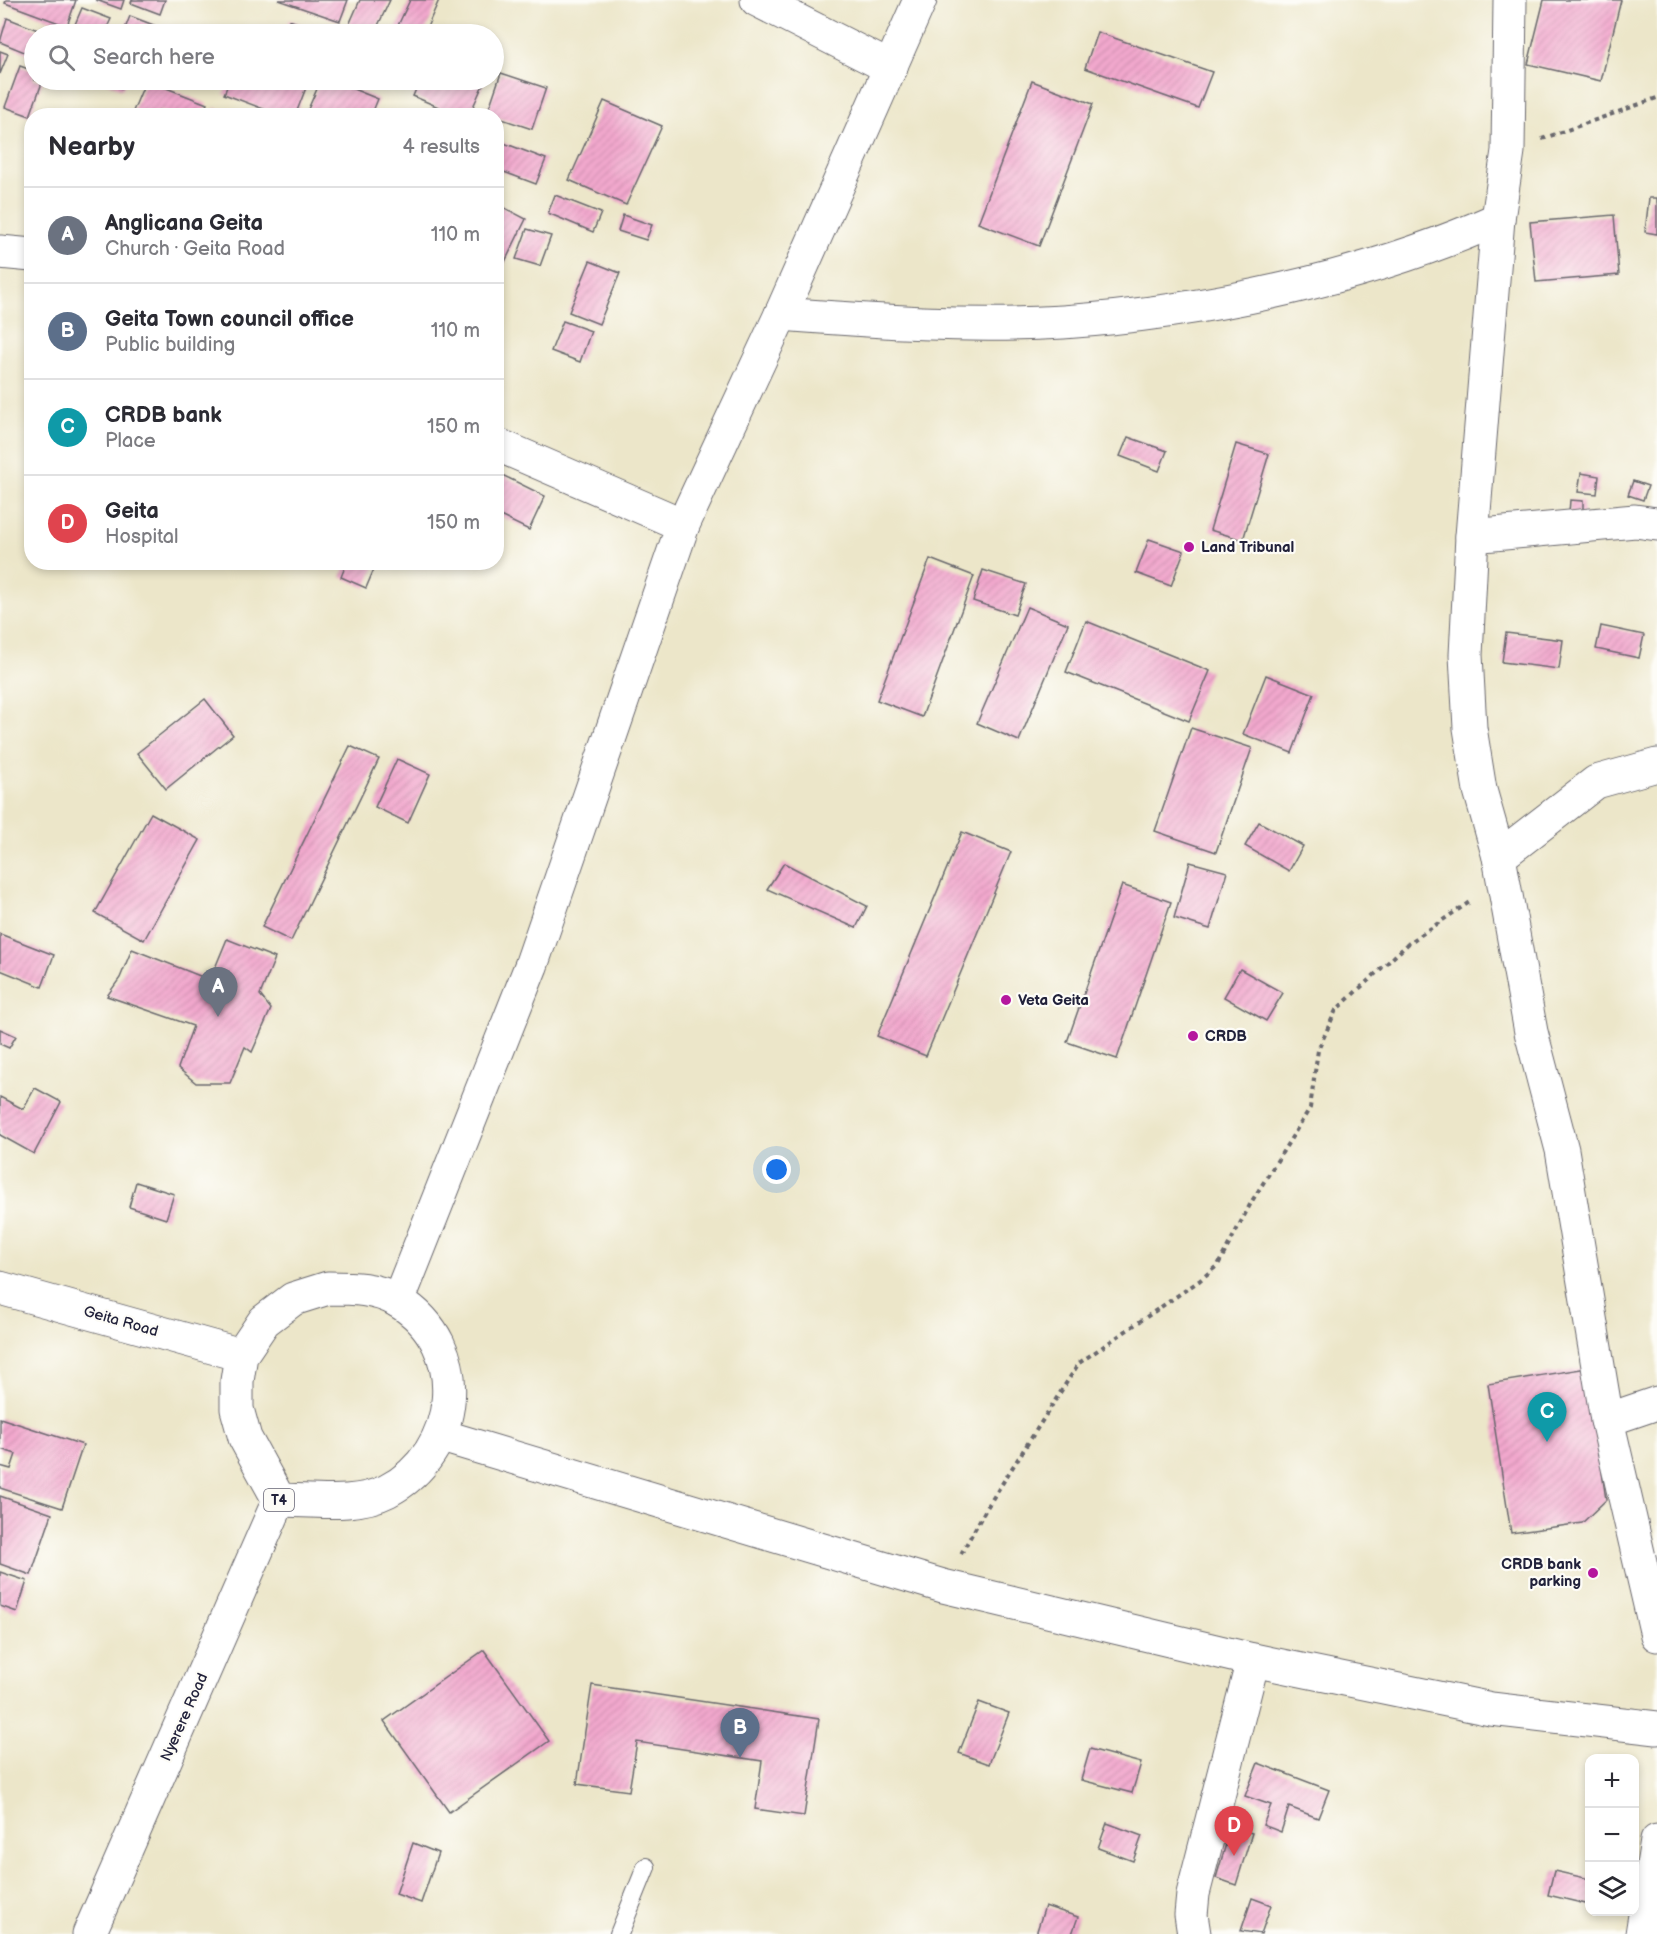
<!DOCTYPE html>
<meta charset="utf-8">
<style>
:root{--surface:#fff;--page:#f2f2f3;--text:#2b2b33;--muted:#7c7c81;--line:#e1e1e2;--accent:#111827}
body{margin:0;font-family:"Balsamiq Sans",sans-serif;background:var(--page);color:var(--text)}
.controls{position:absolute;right:18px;bottom:18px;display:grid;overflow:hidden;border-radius:12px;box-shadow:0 3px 9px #0003}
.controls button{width:54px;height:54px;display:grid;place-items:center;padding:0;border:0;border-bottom:2px solid var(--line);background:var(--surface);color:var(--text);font:30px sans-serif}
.you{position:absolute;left:777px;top:1170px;width:21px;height:21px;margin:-15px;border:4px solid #fff;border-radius:50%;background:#1a73e8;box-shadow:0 0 0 9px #1a73e833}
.badge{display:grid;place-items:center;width:39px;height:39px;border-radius:50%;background:var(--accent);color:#fff;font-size:20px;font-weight:700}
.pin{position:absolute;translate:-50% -50px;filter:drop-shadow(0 2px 3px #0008)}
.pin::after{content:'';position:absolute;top:32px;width:21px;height:18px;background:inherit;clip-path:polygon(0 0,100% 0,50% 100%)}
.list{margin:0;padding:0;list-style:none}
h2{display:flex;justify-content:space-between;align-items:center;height:78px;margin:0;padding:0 24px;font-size:26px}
h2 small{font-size:20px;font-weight:400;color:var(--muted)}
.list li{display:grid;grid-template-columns:39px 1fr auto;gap:18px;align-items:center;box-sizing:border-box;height:96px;padding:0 24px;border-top:2px solid var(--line)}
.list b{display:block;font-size:22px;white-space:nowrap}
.list p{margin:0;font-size:20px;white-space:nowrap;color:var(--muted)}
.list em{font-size:20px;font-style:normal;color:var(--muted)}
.icon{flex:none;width:33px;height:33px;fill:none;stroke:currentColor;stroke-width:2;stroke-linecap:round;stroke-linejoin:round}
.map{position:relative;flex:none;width:1657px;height:1934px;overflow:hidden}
.search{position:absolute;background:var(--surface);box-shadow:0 3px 9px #0003;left:24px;top:24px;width:480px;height:66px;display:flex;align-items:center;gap:15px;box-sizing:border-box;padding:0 21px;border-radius:33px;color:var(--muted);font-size:22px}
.panel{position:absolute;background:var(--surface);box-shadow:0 3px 9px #0003;left:24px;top:108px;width:480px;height:462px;border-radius:24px}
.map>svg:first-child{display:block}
</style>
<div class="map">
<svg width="1657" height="1934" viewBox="0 0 1657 1934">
<defs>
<pattern id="building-hatch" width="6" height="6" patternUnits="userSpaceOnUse" patternTransform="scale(1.5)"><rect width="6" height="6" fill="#f2a8cd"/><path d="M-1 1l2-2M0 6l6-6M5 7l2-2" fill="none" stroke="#cf90b1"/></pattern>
</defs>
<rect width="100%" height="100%" fill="#fdfcf7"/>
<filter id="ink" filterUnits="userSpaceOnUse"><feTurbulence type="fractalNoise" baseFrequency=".0167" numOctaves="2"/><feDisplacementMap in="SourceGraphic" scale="12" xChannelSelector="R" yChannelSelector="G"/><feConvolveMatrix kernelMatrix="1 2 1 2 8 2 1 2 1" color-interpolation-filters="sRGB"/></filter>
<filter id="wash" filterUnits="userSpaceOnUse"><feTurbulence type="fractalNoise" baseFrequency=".008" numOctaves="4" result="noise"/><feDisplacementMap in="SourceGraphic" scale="24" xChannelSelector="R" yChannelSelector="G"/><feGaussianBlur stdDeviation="1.35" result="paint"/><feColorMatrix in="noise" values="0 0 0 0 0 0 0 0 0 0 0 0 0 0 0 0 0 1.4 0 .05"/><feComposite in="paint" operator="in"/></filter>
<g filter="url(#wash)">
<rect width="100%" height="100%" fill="#ece6c9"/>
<g id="blocks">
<g fill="url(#building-hatch)">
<path d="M6,0h70l-9,26 -62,-23z"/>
<path d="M96,0h28l-3,9z"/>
<path d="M132,0h33l-5,14 -29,-11z"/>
<path d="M278,0h70l-8,21z"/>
<path d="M360,0h30l-16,34h-29z"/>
<path d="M410,0h29l-15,34h-30z"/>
<path d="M1544,0h77l-20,81 -73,-17z"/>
<path d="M82,8l29,11 -7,15h-17l-14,-5z"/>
<path d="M130,16l26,10 -4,8h-29z"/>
<path d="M7,18l41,16h-14v22l-34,-14z"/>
<path d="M289,20l40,14h-45z"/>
<path d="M1097,32l115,40 -14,36 -113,-40z"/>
<path d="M0,51l8,3 -8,20z"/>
<path d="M20,66l14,5v9h9l-13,36 -25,-9z"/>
<path d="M501,73l45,15 -14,41 -45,-15z"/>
<path d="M101,80h26l-5,9z"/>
<path d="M146,80l61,24 -5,12h-29l-14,-6 -2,6h-26z"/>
<path d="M230,80h79l-14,36h-13l-58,-22z"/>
<path d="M321,80h10l47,19 -7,17h-66z"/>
<path d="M420,80h65l-16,36h-10l-46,-20z"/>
<path d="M1032,81l61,23 -54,142 -61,-23z"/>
<path d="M604,101l58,25 -36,79 -57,-25z"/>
<path d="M215,108l18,7v1h-21z"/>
<path d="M496,140l50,19 -10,25 -40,-15z"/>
<path d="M555,195l46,18 -8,19 -45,-19z"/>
<path d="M1649,198h8v36l-12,-2z"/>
<path d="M501,206l25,13 -30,61v-65z"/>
<path d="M623,215l29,10 -6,15 -28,-9z"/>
<path d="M1614,215l5,60 -83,7 -6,-60z"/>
<path d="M527,229l24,7 -11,30 -24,-7z"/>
<path d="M590,261l30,12 -21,51 -30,-12z"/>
<path d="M563,321l28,10 -11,31 -29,-11z"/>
<path d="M1128,437l39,14 -8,20 -39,-15z"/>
<path d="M1236,444l33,10 -26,86 -33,-10z"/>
<path d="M496,472l49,24 -16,34 -33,-16z"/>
<path d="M1581,473l18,3 -2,18 -19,-2z"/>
<path d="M1633,481l15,5 -5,14 -15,-5z"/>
<path d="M1570,500l13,1v13l-14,-1z"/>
<path d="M1149,539l35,12 -13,35 -35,-13z"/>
<path d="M930,559l44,17 -52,141 -45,-17z"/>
<path d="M347,562h30l-11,26 -25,-11z"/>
<path d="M983,570l43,14 -11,31 -42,-14z"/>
<path d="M1027,607l41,17 -49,117 -42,-18z"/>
<path d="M1086,621l124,50 -21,50 -123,-49z"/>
<path d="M1601,626l43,9 -5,23 -43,-9z"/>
<path d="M1506,633l57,7 -4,29 -57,-7z"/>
<path d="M1266,675l48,19 -22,59 -49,-19z"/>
<path d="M205,699l28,36 -67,54 -29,-36z"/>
<path d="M1191,728l61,20 -36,104 -61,-21z"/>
<path d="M350,746l29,13 -88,182 -29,-14z"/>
<path d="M397,759l33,15 -22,49 -33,-16z"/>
<path d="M151,813l49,27 -56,100 -49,-27z"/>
<path d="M1259,822l44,24 -14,25 -44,-25z"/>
<path d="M962,832l49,20 -85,204 -49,-20z"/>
<path d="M1190,862l37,10 -17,57 -36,-11z"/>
<path d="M784,863l83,43 -11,22 -89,-39z"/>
<path d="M1122,885l49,17 -54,157 -50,-17z"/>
<path d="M0,934l54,21 -12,32 -42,-17z"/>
<path d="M227,939l48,19 -15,37 11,14 -19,43 -7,-5 -15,36h-34l-18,-15 15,-42 -86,-30 13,-18 12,-29 78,31z"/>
<path d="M1240,969l43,24 -17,28 -42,-24z"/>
<path d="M0,1029l16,7 -7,12 -9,-4z"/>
<path d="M35,1088l26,14 -27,52 -34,-19v-38l23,12z"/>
<path d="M136,1182l38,12 -8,25 -37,-12z"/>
<path d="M1587,1368l19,132 -24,23 -71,10 -23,-149z"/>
<path d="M0,1418l83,27 -21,63 -62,-20v-22l11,3 5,-15 -16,-5z"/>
<path d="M0,1496l52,18 -21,61 -31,-11z"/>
<path d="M0,1572l27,9 -10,31 -17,-6z"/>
<path d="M484,1650l65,91 -100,71 -65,-91z"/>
<path d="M592,1685l227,34 -15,97 -49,-7 7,-48 -125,-19 -8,49 -52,-7z"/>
<path d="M979,1702l30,11 -20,51 -30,-11z"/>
<path d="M1090,1749l51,14 -9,30 -51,-13z"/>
<path d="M1258,1763l71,27 -11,28 -29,-11 -8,25 -18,-7 8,-20 -26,-9z"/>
<path d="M1107,1823l35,13 -9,25 -35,-13z"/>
<path d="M1231,1827l21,6 -16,52 -20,-7z"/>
<path d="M413,1843l25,10 -17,50 -25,-9z"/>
<path d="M1554,1871l36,8v26l-42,-10z"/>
<path d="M1252,1898l19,7 -10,29 -20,-3z"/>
<path d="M1045,1906l33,11 -6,17h-36z"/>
</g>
</g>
</g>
<g filter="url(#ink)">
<use href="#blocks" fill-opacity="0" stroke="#69676d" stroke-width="1.5"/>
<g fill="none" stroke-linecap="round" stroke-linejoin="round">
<defs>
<path id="service" d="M619,1934l27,-67"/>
<g id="minor">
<path d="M757,0l134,68"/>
<path d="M1510,0l-2,151 -10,68 -26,317 -6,119 4,73 10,62 19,67 32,175 31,118 45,270 50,215"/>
<path d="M0,252l32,3"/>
<path d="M781,314c94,7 188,14 282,8 143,-10 304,-44 435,-103"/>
<path d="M496,444l187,81"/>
<path d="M1472,536l163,-15 22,3"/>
<path d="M1499,857l97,-75 61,-17"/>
<path d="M1607,1420l50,-17"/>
<path d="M1194,1934l-3,-19 2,-21 60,-234"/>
<path d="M1642,1934l15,-93"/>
</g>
<g id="tertiary">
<path d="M398,1301l133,-335 152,-441 98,-211 139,-314"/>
<path d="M442,1436l501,150 310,74 238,49 166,19"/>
</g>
<g id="trunk">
<path d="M0,1288l241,67"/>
<path d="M328,1288c24,0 49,0 70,13 75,45 63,152 -11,190 -31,16 -74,9 -108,9l-34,-62 -8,-29v-28l4,-26 23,-34 29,-22z"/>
<path d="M89,1934l190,-434"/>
</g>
</defs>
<use href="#service" stroke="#69676d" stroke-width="20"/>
<use href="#minor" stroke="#69676d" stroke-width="35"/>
<use href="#tertiary" stroke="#69676d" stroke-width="35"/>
<use href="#trunk" stroke="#69676d" stroke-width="35"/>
<g stroke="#69676d" stroke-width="4" stroke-dasharray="4.5 4.5" stroke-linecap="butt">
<path d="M1542,139l115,-41"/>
<path d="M961,1554l25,-45 93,-146 120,-82 19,-16 34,-64 58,-93 8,-58 18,-40 73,-67 62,-42"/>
</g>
<use href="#service" stroke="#fff" stroke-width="18"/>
<use href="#minor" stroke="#fff" stroke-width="33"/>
<use href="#tertiary" stroke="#fff" stroke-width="33"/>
<use href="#trunk" stroke="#fff" stroke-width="33"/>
</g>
</g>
<g fill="#b5179e" stroke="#fdfcf7" stroke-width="2">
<circle cx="1189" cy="547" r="6"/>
<circle cx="1006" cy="1000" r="6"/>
<circle cx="1193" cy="1036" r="6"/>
<circle cx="1593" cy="1573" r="6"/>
</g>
<g text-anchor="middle" stroke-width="4.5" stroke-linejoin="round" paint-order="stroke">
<rect fill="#fdfcf7" stroke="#646373" stroke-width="1.5" x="264" y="1489" width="30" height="22" rx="4.5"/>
<g font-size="14" font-weight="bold" fill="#22223b">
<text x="279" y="1505">T4</text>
</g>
<g font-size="15" font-weight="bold" fill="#22223b" stroke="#fdfcf7" text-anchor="start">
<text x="1201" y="552">Land Tribunal</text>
<text x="1018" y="1005">Veta Geita</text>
<text x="1205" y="1041">CRDB</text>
<text x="1581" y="1569" text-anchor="end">CRDB bank<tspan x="1581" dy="17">parking</tspan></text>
</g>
<g font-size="15" fill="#22223b" stroke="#fdfcf7">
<text transform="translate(121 1321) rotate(16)" y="5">Geita Road</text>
<text transform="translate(184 1717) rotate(-66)" y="5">Nyerere Road</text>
</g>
</g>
</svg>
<div class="controls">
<button>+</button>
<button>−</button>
<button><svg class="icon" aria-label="layers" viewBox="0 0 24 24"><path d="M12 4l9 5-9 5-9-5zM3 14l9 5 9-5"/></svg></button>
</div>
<div class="you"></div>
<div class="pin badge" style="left:218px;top:1017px;background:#6b7280">A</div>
<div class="pin badge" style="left:740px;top:1758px;background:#5c6f8a">B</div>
<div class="pin badge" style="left:1547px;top:1442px;background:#0f9aa8">C</div>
<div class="pin badge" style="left:1234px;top:1856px;background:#e0444e">D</div>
<div class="search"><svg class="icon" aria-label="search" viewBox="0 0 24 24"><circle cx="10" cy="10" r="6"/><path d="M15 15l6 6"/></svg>Search here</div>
<section class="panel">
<h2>Nearby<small>4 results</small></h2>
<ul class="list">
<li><span class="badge" style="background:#6b7280">A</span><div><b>Anglicana Geita</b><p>Church · Geita Road</p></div><em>110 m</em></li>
<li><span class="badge" style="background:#5c6f8a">B</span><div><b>Geita Town council office</b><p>Public building</p></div><em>110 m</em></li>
<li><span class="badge" style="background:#0f9aa8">C</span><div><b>CRDB bank</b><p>Place</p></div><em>150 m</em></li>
<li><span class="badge" style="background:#e0444e">D</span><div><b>Geita</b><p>Hospital</p></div><em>150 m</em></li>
</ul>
</section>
</div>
